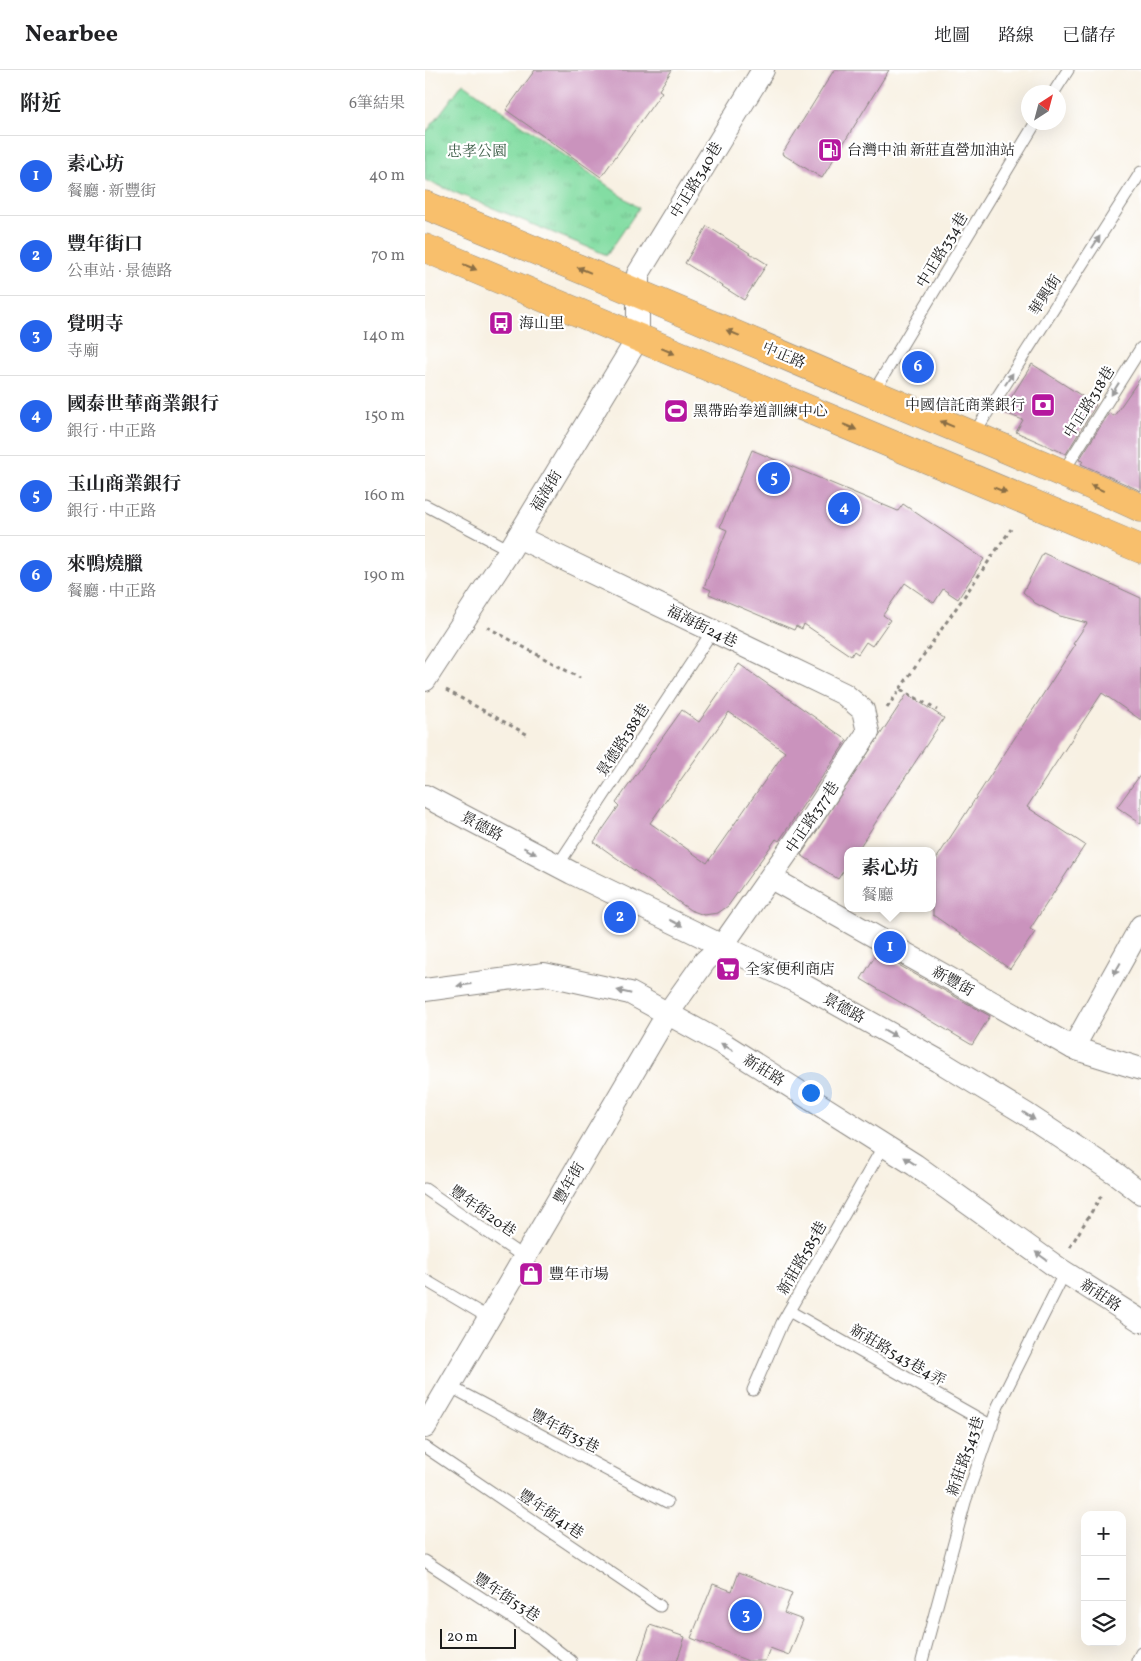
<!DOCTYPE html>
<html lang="zh-TW">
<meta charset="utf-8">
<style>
:root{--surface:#fff;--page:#f6f6f6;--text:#202124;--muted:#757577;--line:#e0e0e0;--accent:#2563eb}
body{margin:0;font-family:Vollkorn,"Noto Serif TC",serif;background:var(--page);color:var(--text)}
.controls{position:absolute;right:15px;bottom:15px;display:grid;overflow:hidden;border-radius:10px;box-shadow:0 5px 20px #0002}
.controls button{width:45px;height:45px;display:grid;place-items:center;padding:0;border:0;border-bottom:1px solid var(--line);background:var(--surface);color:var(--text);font:25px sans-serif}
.compass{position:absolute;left:596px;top:15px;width:45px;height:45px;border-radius:50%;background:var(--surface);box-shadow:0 5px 20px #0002;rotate:36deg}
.scale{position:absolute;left:15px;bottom:12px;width:76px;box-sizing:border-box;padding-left:5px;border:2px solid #1c1c1c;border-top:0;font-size:14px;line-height:18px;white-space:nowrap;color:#1c1c1c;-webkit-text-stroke:4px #fff;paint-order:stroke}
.you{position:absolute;left:385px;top:1022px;width:18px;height:18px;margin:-12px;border:4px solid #fff;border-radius:50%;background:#1a73e8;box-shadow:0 0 0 8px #1a73e833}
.badge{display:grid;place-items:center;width:32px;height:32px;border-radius:50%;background:var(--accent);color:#fff;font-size:16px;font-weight:700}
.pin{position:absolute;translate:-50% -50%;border:2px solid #fff;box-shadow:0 1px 5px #0006}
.popup{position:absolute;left:419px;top:777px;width:92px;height:65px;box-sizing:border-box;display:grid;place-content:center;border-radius:10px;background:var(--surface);filter:drop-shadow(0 1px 4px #0005);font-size:16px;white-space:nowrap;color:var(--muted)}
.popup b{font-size:19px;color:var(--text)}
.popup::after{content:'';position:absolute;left:50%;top:100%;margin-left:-10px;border:10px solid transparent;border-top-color:var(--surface)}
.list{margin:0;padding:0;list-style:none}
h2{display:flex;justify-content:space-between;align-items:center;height:65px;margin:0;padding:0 20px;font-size:21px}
h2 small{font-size:16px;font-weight:400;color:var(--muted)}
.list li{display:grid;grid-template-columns:32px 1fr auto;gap:15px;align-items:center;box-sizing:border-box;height:80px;padding:0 20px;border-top:1px solid var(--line)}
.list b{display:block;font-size:19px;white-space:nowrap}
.list p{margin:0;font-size:16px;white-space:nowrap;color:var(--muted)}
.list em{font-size:16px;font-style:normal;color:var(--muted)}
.icon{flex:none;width:28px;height:28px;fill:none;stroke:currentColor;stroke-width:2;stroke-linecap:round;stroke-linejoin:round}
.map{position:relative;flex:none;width:716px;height:1591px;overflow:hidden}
header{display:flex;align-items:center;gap:30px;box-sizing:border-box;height:70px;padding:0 25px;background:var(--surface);border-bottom:1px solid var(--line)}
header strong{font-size:24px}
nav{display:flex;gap:28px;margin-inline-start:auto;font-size:18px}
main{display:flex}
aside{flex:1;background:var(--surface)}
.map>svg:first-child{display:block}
</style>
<header>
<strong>Nearbee</strong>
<nav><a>地圖</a><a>路線</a><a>已儲存</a></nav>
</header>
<main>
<aside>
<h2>附近<small>6筆結果</small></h2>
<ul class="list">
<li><span class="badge">1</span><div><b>素心坊</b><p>餐廳 · 新豐街</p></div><em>40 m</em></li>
<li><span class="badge">2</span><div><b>豐年街口</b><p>公車站 · 景德路</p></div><em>70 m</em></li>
<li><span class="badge">3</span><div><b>覺明寺</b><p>寺廟</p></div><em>140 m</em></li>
<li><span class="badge">4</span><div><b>國泰世華商業銀行</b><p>銀行 · 中正路</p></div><em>150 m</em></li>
<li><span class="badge">5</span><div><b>玉山商業銀行</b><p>銀行 · 中正路</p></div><em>160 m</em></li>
<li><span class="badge">6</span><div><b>來鴨燒臘</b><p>餐廳 · 中正路</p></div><em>190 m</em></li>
</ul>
</aside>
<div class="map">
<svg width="716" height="1591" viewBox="0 0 716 1591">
<defs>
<pattern id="grass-tufts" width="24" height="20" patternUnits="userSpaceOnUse" patternTransform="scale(1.25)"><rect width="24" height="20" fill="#83dda3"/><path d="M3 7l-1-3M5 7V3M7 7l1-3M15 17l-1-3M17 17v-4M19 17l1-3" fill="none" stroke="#71bd8c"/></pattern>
</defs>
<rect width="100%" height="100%" fill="#fff"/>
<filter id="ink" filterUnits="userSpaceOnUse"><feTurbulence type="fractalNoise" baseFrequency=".02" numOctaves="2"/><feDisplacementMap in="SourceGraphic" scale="10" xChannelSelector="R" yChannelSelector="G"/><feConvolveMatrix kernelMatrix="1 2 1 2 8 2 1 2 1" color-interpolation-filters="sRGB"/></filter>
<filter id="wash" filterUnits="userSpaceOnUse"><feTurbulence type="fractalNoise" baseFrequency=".0096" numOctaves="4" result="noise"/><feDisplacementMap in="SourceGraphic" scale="20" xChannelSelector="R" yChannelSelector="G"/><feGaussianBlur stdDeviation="1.12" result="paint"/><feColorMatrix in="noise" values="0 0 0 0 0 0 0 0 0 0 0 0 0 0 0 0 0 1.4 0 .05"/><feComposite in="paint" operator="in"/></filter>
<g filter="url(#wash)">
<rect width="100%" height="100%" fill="#f8f1e3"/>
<path fill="url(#grass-tufts)" stroke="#507c60" d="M38,13l176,125 -32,47 -182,-75v-46z"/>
<g id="blocks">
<g fill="#ca93bd" fill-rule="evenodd">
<path d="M110,0h137l-13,20 3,2 -61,85 -95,-67z"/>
<path d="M409,0h55l-67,108 -40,-24z"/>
<path d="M282,156l60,38 -23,36 -59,-37z"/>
<path d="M607,294l64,41 -30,49 -50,-22 7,-12 -21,-8z"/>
<path d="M716,307v114l-60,-27 2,-3 -4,-1 30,-47 5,3z"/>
<path d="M327,380l146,61 5,-7 81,55 -26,40 -15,-10 -9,14 -29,-20 -22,32 7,5 -18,26 -6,-4 -8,12 -4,-3 -3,5 -47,-32 -2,5 -6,-3 -2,4 -85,-36 2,-4 -7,-3 23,-57 -7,-3z"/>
<path d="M618,483l98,45v122l-39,-27 -75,114 58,38 -55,84 5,3 -25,37 -77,-54v-51l142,-219 -2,-1 14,-21 -27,-7 -25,-13 -12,-11z"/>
<path d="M314,594l108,76 -68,101 -3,-2 -48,67 -10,7 -14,2 -14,-5 -96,-68 25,-36 -3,-3 66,-93 17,12zM304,642l56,40 -78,111 -57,-40z"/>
<path d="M482,624l37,24 -87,133h-10v14l-9,14 -37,-24z"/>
<path d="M716,704v50l-24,-17z"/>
<path d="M452,883l113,63 -18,29 -111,-66z"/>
<path d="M314,1502l53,21 -8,20 19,7 -14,35 -19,-7 -5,13h-17l-57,-23 22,-54 19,7z"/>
<path d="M225,1555l35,12 -8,24h-39z"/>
</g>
</g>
</g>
<g filter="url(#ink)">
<use href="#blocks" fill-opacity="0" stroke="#8a8680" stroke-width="1"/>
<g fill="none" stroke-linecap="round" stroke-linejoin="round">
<defs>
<g id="lane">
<path d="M629,22l14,-22"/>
<path d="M448,323l163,-271"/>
<path d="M548,365l168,-263"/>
<path d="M638,402l78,-124"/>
<path d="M0,435l85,45"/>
<path d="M133,795l155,-235"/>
<path d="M0,1119l100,69"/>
<path d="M0,1210l64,38"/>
<path d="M364,1241l203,115"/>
<path d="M24,1316l218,116"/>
<path d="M328,1320l29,-67 102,-178"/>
<path d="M0,1377l235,159"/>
<path d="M0,1491l106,69 40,31"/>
<path d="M497,1591l43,-159 33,-96 67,-134"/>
<path d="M712,1591l4,-8"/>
</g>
<g id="street">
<path d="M0,610l85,-130 128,-212v-64l125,-204"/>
<path d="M0,726l147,77 231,112 136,76 87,53 89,59 26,20"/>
<path d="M346,808l302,170 68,21"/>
<path d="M0,920l119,-16 86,19 95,52 190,120 143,103 83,53"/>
<path d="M648,978l68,-122"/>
<path d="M0,1357l243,-414 37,-52 17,-15 86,-123 60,-91 -5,-22 -19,-16 -326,-157"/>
</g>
<g id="primary">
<path d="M0,135c150,61 298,124 447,188 90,38 180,74 269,115"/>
<path d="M0,178l716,301"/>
</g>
</defs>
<use href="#lane" stroke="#8a8680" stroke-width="13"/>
<use href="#street" stroke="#8a8680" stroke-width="24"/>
<use href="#primary" stroke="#8a8680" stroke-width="29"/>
<g stroke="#8a8680" stroke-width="3" stroke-dasharray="4 4" stroke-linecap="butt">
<path d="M62,557l93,51"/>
<path d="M475,619l111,-160"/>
<path d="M21,620l84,46"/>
<path d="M462,638l13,-19 37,21"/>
<path d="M645,1177l33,-54"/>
</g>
<use href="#lane" stroke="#fff" stroke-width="11"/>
<use href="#street" stroke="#fff" stroke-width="22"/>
<use href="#primary" stroke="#f8bf6c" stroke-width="28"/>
</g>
<defs><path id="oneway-solid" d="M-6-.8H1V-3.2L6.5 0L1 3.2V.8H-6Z" transform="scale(1.25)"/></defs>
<g fill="#999">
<use href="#oneway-solid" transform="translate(671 172) rotate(-57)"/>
<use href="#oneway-solid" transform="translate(584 309) rotate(-57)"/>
<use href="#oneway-solid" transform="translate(690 319) rotate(122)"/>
<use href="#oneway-solid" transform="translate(105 781) rotate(28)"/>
<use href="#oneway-solid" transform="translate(251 853) rotate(26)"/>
<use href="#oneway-solid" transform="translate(692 899) rotate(119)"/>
<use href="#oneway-solid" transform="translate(39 915) rotate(172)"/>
<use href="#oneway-solid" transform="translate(199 922) rotate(-166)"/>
<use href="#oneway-solid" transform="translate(465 963) rotate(29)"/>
<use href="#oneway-solid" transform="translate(302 977) rotate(-149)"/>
<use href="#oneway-solid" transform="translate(604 1046) rotate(33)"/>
<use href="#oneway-solid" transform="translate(485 1091) rotate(-147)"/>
<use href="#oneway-solid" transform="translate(616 1186) rotate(-144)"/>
</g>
<g fill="#8a6e44">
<use href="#oneway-solid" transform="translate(45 197) rotate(23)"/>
<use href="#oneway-solid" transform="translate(159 200) rotate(-158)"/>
<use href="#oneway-solid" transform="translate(308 263) rotate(-157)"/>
<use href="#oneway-solid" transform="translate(243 281) rotate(23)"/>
<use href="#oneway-solid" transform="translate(522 354) rotate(-157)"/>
<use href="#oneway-solid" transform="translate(425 357) rotate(23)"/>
<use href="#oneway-solid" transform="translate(672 418) rotate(-155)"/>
<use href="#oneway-solid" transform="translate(575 420) rotate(23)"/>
</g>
</g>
<defs>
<symbol id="fuel-square" viewBox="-11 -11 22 22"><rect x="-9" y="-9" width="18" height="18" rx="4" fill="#b5179e" stroke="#fff"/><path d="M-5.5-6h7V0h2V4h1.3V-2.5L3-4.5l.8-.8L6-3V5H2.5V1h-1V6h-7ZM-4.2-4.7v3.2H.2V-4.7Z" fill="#fff"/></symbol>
<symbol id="bus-square" viewBox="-11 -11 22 22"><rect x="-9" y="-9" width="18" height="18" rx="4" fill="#b5179e" stroke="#fff"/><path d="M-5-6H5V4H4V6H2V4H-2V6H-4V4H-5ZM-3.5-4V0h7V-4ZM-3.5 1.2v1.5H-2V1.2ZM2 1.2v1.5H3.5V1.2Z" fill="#fff"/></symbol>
<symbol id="bank-square" viewBox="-11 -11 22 22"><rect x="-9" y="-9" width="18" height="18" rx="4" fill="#b5179e" stroke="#fff"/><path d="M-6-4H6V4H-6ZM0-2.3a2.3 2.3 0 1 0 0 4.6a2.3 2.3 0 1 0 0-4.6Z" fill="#fff"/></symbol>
<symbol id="stadium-square" viewBox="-11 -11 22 22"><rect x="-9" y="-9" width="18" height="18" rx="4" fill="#b5179e" stroke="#fff"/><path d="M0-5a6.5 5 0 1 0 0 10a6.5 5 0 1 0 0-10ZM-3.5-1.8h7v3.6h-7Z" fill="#fff"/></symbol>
<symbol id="supermarket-square" viewBox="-11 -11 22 22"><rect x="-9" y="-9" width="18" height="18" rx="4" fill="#b5179e" stroke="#fff"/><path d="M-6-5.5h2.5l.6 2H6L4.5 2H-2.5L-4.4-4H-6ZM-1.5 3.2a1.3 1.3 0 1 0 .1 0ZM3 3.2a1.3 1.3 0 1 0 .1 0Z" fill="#fff"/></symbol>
<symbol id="shop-square" viewBox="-11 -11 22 22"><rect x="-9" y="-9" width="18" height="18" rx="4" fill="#b5179e" stroke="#fff"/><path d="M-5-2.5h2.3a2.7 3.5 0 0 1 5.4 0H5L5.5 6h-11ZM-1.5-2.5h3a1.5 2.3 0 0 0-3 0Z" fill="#fff"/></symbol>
</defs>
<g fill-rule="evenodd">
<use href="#fuel-square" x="391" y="66" width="28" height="28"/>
<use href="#bus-square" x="62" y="239" width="28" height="28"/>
<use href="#bank-square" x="604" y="321" width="28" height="28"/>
<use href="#stadium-square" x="237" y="327" width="28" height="28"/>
<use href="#supermarket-square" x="289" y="885" width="28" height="28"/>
<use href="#shop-square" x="92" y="1190" width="28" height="28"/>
</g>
<g text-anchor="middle" stroke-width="4.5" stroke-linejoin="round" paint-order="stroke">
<g font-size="15" fill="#1c1c1c" stroke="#fff" text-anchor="start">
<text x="422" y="85">台灣中油 新莊直營加油站</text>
<text x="94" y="258">海山里</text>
<text x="600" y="340" text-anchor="end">中國信託商業銀行</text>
<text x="268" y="346">黑帶跆拳道訓練中心</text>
<text x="320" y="904">全家便利商店</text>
<text x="124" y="1209">豐年市場</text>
</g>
<g font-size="15" fill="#40604b" stroke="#fff">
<text x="52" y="86">忠孝公園</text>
</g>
<g font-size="15" fill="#1c1c1c" stroke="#fff">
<text transform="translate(271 110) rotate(-59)" y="5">中正路340巷</text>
<text transform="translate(517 180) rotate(-59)" y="5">中正路334巷</text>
<text transform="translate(620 225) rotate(-57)" y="5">華興街</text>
<text transform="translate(359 285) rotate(23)" y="5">中正路</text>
<text transform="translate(664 332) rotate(-58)" y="5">中正路318巷</text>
<text transform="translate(121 421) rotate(-59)" y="5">福海街</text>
<text transform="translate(277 556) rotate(26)" y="5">福海街24巷</text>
<text transform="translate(198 670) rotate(-57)" y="5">景德路388巷</text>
<text transform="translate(387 747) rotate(-56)" y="5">中正路377巷</text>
<text transform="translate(57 756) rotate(28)" y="5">景德路</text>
<text transform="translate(528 911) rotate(29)" y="5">新豐街</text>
<text transform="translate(419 938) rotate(29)" y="5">景德路</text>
<text transform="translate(339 1000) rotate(32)" y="5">新莊路</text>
<text transform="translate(144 1113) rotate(-60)" y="5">豐年街</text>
<text transform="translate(58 1141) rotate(35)" y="5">豐年街20巷</text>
<text transform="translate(377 1188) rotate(-60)" y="5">新莊路585巷</text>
<text transform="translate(676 1225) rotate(33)" y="5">新莊路</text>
<text transform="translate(473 1285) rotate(30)" y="5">新莊路543巷4弄</text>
<text transform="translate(140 1361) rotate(28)" y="5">豐年街35巷</text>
<text transform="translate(540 1386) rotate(-71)" y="5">新莊路543巷</text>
<text transform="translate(126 1444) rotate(34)" y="5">豐年街41巷</text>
<text transform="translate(82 1527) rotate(33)" y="5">豐年街53巷</text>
</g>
</g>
</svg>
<div class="controls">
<button>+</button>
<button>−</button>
<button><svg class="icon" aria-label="layers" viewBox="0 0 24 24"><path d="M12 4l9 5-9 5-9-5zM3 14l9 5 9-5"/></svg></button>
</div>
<svg class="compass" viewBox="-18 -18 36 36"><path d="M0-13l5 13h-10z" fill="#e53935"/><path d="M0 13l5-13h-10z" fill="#757577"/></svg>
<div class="scale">20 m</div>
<div class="you"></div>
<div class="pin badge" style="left:465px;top:877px">1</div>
<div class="popup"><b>素心坊</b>餐廳</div>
<div class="pin badge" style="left:195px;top:847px">2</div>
<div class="pin badge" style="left:321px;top:1545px">3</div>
<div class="pin badge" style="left:419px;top:438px">4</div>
<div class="pin badge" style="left:349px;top:408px">5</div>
<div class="pin badge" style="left:493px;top:297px">6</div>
</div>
</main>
